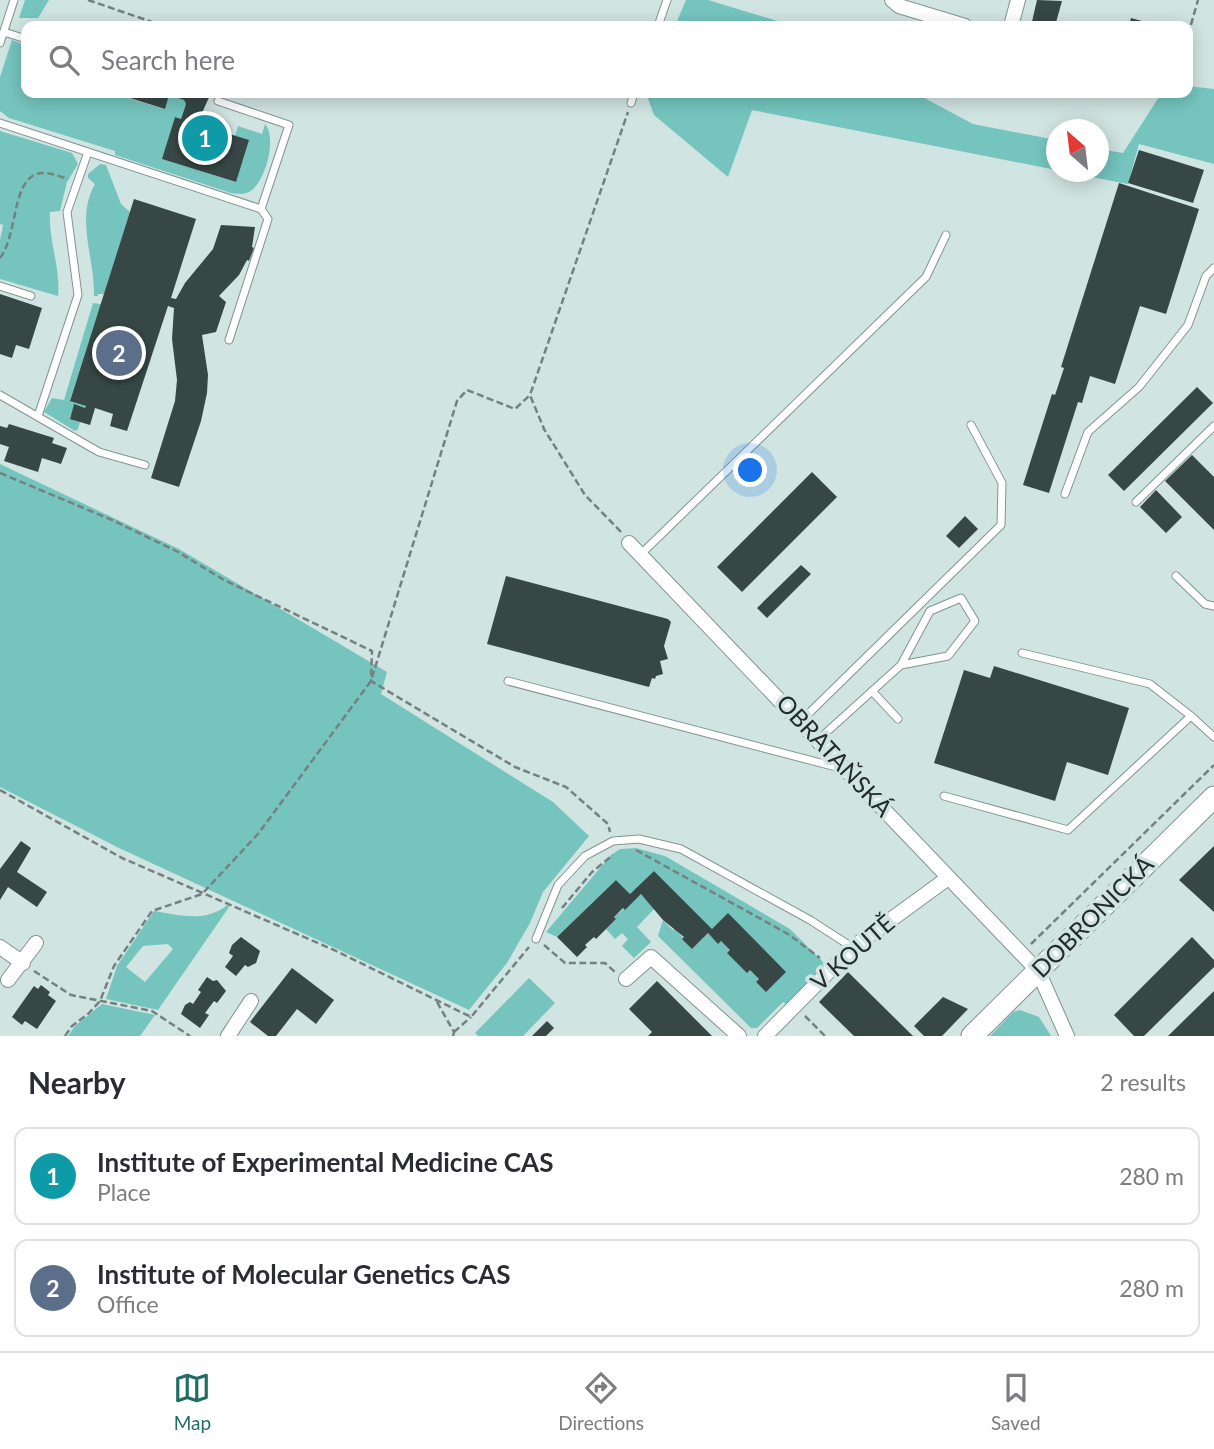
<!DOCTYPE html>
<meta charset="utf-8">
<style>
:root{--surface:#fff;--page:#f7f7f7;--text:#2b2b33;--muted:#7c7c81;--line:#e1e1e2;--accent:#226c66}
body{margin:0;font-family:Lato,sans-serif;background:var(--page);color:var(--text)}
.compass{position:absolute;left:1046px;top:119px;width:63px;height:63px;border-radius:50%;background:var(--surface);box-shadow:0 4px 18px #0003;rotate:332deg}
.you{position:absolute;left:751px;top:471px;width:24px;height:24px;margin:-18px;border:5px solid #fff;border-radius:50%;background:#1a73e8;box-shadow:0 0 0 10px #1a73e833}
.badge{display:grid;place-items:center;width:46px;height:46px;border-radius:50%;background:var(--accent);color:#fff;font-size:23px;font-weight:700}
.pin{position:absolute;translate:-50% -50%;border:4px solid #fff;box-shadow:0 2px 7px #0006}
.list{margin:0;padding:0;list-style:none}
h2{display:flex;justify-content:space-between;align-items:center;height:91px;margin:0;padding:0 28px;font-size:30px}
h2 small{font-size:23px;font-weight:400;color:var(--muted)}
.list li{display:grid;grid-template-columns:46px 1fr auto;gap:21px;align-items:center;box-sizing:border-box;height:98px;margin:0 14px 14px;padding:0 14px;border:2px solid var(--line);border-radius:14px}
.list b{display:block;font-size:26px;white-space:nowrap}
.list p{margin:0;font-size:23px;white-space:nowrap;color:var(--muted)}
.list em{font-size:23px;font-style:normal;color:var(--muted)}
.icon{flex:none;width:38px;height:38px;fill:none;stroke:currentColor;stroke-width:2;stroke-linecap:round;stroke-linejoin:round}
.map{position:relative;flex:none;width:1214px;height:1036px;overflow:hidden}
.search{position:absolute;background:var(--surface);box-shadow:0 4px 18px #0003;left:21px;right:21px;top:21px;height:77px;display:flex;align-items:center;gap:18px;box-sizing:border-box;padding:0 24px;border-radius:14px;color:var(--muted);font-size:26px}
.sheet{height:315px;background:var(--surface)}
nav{display:flex;justify-content:space-around;align-items:center;box-sizing:border-box;height:98px;border-top:2px solid var(--line);background:var(--surface);font-size:19px;color:var(--muted)}
nav a{display:grid;justify-items:center;gap:4px}
nav .on{color:var(--accent)}
.map>svg:first-child{display:block}
</style>
<div class="map">
<svg width="1214" height="1036" viewBox="0 0 1214 1036">
<rect width="100%" height="100%" fill="#d0e4e2"/>
<g fill="#75c5be" fill-rule="evenodd">
<path d="M25,0h24l-11,18h-19z"/>
<path d="M686,0h22l86,26h-119z"/>
<path d="M12,40l14,5 -2,11 2,1v36h86l52,16 5,-14 15,5 2,4 -5,15 -6,-2 -12,42 72,23 13,-41 -13,-5 3,-10 24,8 3,-10c12,14 1,55 -13,66 -6,5 -14,4 -21,3l-116,-38v-4l-106,-33 -9,-7v-34z"/>
<path d="M1188,86l26,3v75l-75,-20 -11,40 -63,-12h33l1,-23 24,4 36,-56 10,-4h19z"/>
<path d="M646,93h269l58,31 83,16v30l-304,-60 -24,67 -74,-62z"/>
<path d="M0,131l72,22 6,11 -11,18 -7,29 -10,1c-2,28 11,56 8,84l-58,-17v-39l3,-15 -3,-1z"/>
<path d="M100,164l6,1 15,39 9,8 -26,82h-6v2h-4c1,-38 -19,-77 1,-112l-7,-6v-4z"/>
<path d="M93,303l8,1 -31,96 16,6 -1,2 -11,-3 -4,13 10,4 -2,7 -3,2 -31,-19 8,-14 12,2z"/>
<path d="M0,464l179,85 208,123 -6,22 172,108 36,34 -46,56 -13,31 -23,40 -38,47 -350,-162 -119,-61z"/>
<path d="M636,848l29,8 125,73 36,36 -39,40 -4,-3 -26,26h-6l-93,-92 5,-16 10,10 2,-2 17,21 16,-16 10,10 3,-2 38,38 -3,3 10,9 -38,-77 -16,15 -58,-58 -24,23 -14,-14 -59,57 -11,-5 65,-77 9,-6z"/>
<path d="M641,894l14,14 -18,19 14,15 -17,16 -12,-12 6,-7 -6,-6 -7,6 -9,-10 10,-10 -2,-2z"/>
<path d="M227,905l2,2 -71,103 -52,-11 11,-33 37,-55c25,4 52,12 73,-6zM168,944l5,5 -28,33 -19,-15 17,-21z"/>
<path d="M529,978l26,25 -32,33h-45l-3,-3z"/>
<path d="M102,1004l53,11 -15,21h-72l7,-10z"/>
<path d="M1020,1010l19,7 12,19h-61l23,-24z"/>
</g>
<g fill="#364745">
<path d="M1037,0l25,1 -7,25h-24z"/>
<path d="M1131,18l25,7v1h-27z"/>
<path d="M114,93h97l-14,31 52,16 -13,42 -74,-23 13,-42 6,2 5,-15 -2,-4 -15,-5 -4,14z"/>
<path d="M1139,150l65,20 -11,33 -65,-20z"/>
<path d="M1119,183l80,26 -33,105 -26,-8 -25,78 -25,-8 -8,27 -4,-1 -29,91 -26,-8 29,-91 3,1 9,-27 -3,-1z"/>
<path d="M134,199l62,20 -25,79 5,1 9,-16 28,-34 8,-24 34,2 -3,20 2,1 -5,13 -2,-1 -8,15 -20,21 7,6 -10,30 -14,3 6,40 -1,18 -6,28 -22,66 -28,-9 24,-77 2,-21 -5,-41 2,-31 -6,-2 -41,125 -17,-5 3,-12 -18,-6 -5,17 -20,-6 4,-15 11,4 1,-2 -16,-5z"/>
<path d="M0,294l42,14 -13,41 -13,-4 -4,13 -12,-4z"/>
<path d="M1197,387l16,16 -89,88 -16,-16z"/>
<path d="M9,424l45,14 -2,5 15,5 -6,16 -19,-6 -4,14 -34,-11 5,-14 -9,-3v-18l7,2z"/>
<path d="M1192,455l22,22v53l-49,-49z"/>
<path d="M812,472l25,25 -95,95 -25,-25z"/>
<path d="M1156,490l26,27 -16,16 -26,-26z"/>
<path d="M965,516l13,13 -19,19 -13,-12z"/>
<path d="M801,565l10,9 -44,44 -10,-10z"/>
<path d="M506,576l162,43 3,3 -7,24 4,13 -8,2 3,13 -7,2 -1,3 -3,-1 -3,9 -162,-43z"/>
<path d="M994,666l135,42 -21,67 -41,-13 -12,39 -121,-38 30,-93 26,8z"/>
<path d="M21,841l10,7 -14,24 30,20 -10,15 -29,-20 -8,13v-31z"/>
<path d="M1214,846v66l-35,-32z"/>
<path d="M654,871l58,58 16,-16 58,59 -20,20 -10,-10 3,-3 -9,-9 -3,3 -20,-20 3,-3 -9,-9 -3,3 -10,-11 -16,16 -10,-10 2,-2 -21,-17 -22,-26 -16,16 -2,-2 -9,9 2,2 -20,20 -2,-2 -9,8 2,2 -10,10 -20,-20 59,-57 14,14z"/>
<path d="M241,937l19,14 -4,12 -8,4 -3,-2 -9,11 -11,-9 8,-11 -4,-3 3,-8z"/>
<path d="M1192,937l22,23v7l-70,69h-10l-20,-21z"/>
<path d="M292,968l42,32 -18,24 -19,-15 -21,27h-8l-18,-14z"/>
<path d="M848,972l65,64h-59l-35,-34z"/>
<path d="M207,977l6,4 4,-1 9,11 -9,12 -3,-2 -9,12 4,2 -9,13 -19,-14 4,-9 5,-3 3,2 8,-12 -3,-2z"/>
<path d="M657,981l55,55h-64l4,-4 -23,-23z"/>
<path d="M41,985l9,7 -2,3 8,6 -19,28 -12,-8 -3,4 -10,-8 22,-31 4,3z"/>
<path d="M1214,991v45h-46z"/>
<path d="M943,997l25,12 -26,27h-18l-10,-10z"/>
<path d="M547,1021l7,7 -8,8h-14z"/>
</g>
<g fill="none" stroke-linecap="round" stroke-linejoin="round">
<defs>
<g id="lane">
<path d="M658,26l9,-26"/>
<path d="M4,32l22,7"/>
<path d="M0,43l14,-43"/>
<path d="M631,103l3,-10"/>
<path d="M0,123l261,86 28,-84 -71,-24"/>
<path d="M0,286l31,10"/>
<path d="M229,340l39,-121 -7,-10"/>
<path d="M0,395l99,57 46,13"/>
<path d="M38,416l40,-121 -11,-83 21,-60"/>
<path d="M1065,494l23,-62 51,-45 49,-62 18,-49 8,-8"/>
<path d="M1136,502l78,-76"/>
<path d="M640,555l286,-278 20,-42"/>
<path d="M1176,576l29,28 9,2"/>
<path d="M1022,653l128,31 41,32 23,21"/>
<path d="M508,681l332,87"/>
<path d="M872,691l26,28"/>
<path d="M801,721l200,-196 1,-42 -31,-58"/>
<path d="M819,739l82,-74 47,-9 27,-35 -14,-23 -31,13 -29,54"/>
<path d="M944,796l124,34 123,-114"/>
<path d="M536,939l22,-54 27,-29 28,-15 26,-2 42,10 129,71 42,27"/>
</g>
<g id="street">
<path d="M892,0l7,6 66,20"/>
<path d="M1011,26l7,-26"/>
<path d="M629,543l409,428 29,65"/>
<path d="M0,947l23,16"/>
<path d="M626,979l25,-22 88,79"/>
<path d="M8,980l28,-37"/>
<path d="M228,1036l23,-35"/>
<path d="M765,1036l87,-88 96,-70"/>
</g>
<path id="secondary" d="M972,1036l242,-239"/>
</defs>
<use href="#lane" stroke="#829492" stroke-width="9"/>
<use href="#street" stroke="#829492" stroke-width="16"/>
<use href="#secondary" stroke="#829492" stroke-width="23"/>
<g stroke="#748180" stroke-width="2.5" stroke-dasharray="7 3.5" stroke-linecap="butt">
<path d="M88,0l76,26"/>
<path d="M1188,35l10,-35"/>
<path d="M0,258c17,-22 12,-71 34,-83 10,-5 25,1 34,4"/>
<path d="M0,473l112,47 66,32 46,28 148,71 -1,30 144,86 51,20 42,37 2,8"/>
<path d="M621,532l-36,-37 -41,-66 -14,-34 98,-283"/>
<path d="M0,790l122,68 212,92 137,67 58,-70"/>
<path d="M636,850l152,84 32,24"/>
<path d="M562,908l30,-36 21,-17"/>
<path d="M1031,944l183,-179"/>
<path d="M544,945l21,18h40l10,9"/>
<path d="M34,971l37,24 81,16 38,25"/>
<path d="M437,1002l17,30 -1,4"/>
<path d="M805,1016l20,20"/>
<path d="M454,1032l17,-15"/>
<path d="M65,1036l7,-10 17,-13 11,-12 14,-35 38,-55 50,-17 56,-60 113,-153 86,-280 10,-11 48,19 15,-14"/>
</g>
<use href="#lane" stroke="#fff" stroke-width="7"/>
<use href="#street" stroke="#fff" stroke-width="14"/>
<use href="#secondary" stroke="#fff" stroke-width="21"/>
</g>
<g text-anchor="middle" stroke-width="7" stroke-linejoin="round" paint-order="stroke">
<g font-size="24" fill="#242b2a" stroke="#d0e4e2">
<text transform="translate(834 756) rotate(47)" y="8">OBRATAŇSKÁ</text>
<text transform="translate(1093 917) rotate(-45)" y="8">DOBRONICKÁ</text>
<text transform="translate(853 953) rotate(-41)" y="8">V KOUTĚ</text>
</g>
</g>
</svg>
<svg class="compass" viewBox="-18 -18 36 36"><path d="M0-13l5 13h-10z" fill="#e53935"/><path d="M0 13l5-13h-10z" fill="#7c7c81"/></svg>
<div class="you"></div>
<div class="pin badge" style="left:205px;top:138px;background:#0f9aa8">1</div>
<div class="pin badge" style="left:119px;top:353px;background:#5c6f8a">2</div>
<div class="search"><svg class="icon" aria-label="search" viewBox="0 0 24 24"><circle cx="10" cy="10" r="6"/><path d="M15 15l6 6"/></svg>Search here</div>
</div>
<section class="sheet">
<h2>Nearby<small>2 results</small></h2>
<ul class="list">
<li><span class="badge" style="background:#0f9aa8">1</span><div><b>Institute of Experimental Medicine CAS</b><p>Place</p></div><em>280 m</em></li>
<li><span class="badge" style="background:#5c6f8a">2</span><div><b>Institute of Molecular Genetics CAS</b><p>Office</p></div><em>280 m</em></li>
</ul>
</section>
<nav>
<a class="on"><svg class="icon" aria-label="map" viewBox="0 0 24 24"><path d="M3 6l6-2 6 2 6-2v14l-6 2-6-2-6 2zM9 4v14M15 6v14"/></svg>Map</a>
<a><svg class="icon" aria-label="directions" viewBox="0 0 24 24"><path d="M12 3l9 9-9 9-9-9zM9 14v-3h6M13 9l2 2-2 2"/></svg>Directions</a>
<a><svg class="icon" aria-label="saved" viewBox="0 0 24 24"><path d="M7 4h10v16l-5-4-5 4z"/></svg>Saved</a>
</nav>
